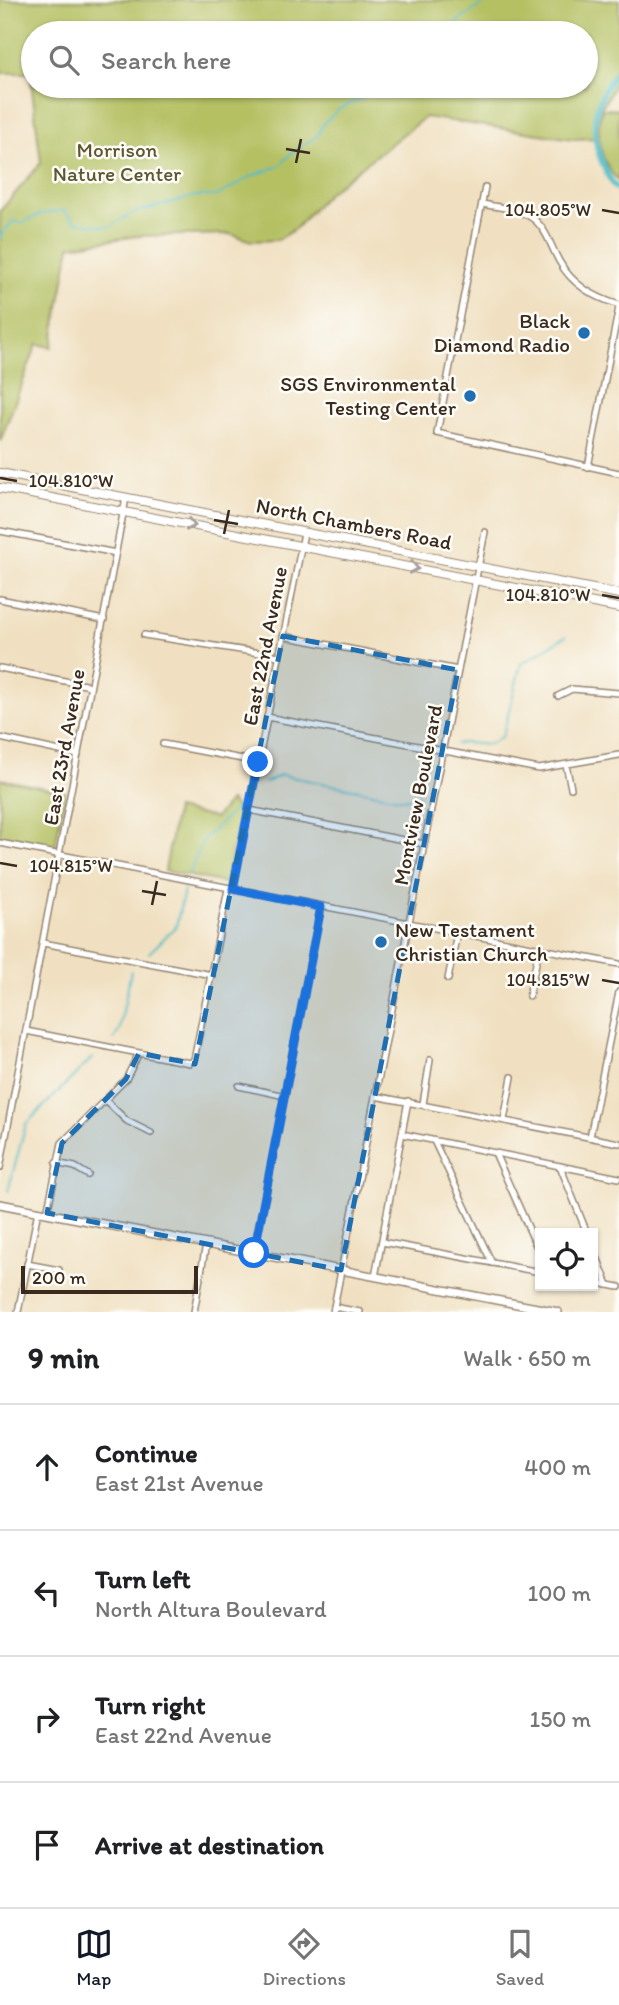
<!DOCTYPE html>
<meta charset="utf-8">
<style>
:root{--surface:#fff;--page:#f2f2f2;--text:#202124;--muted:#757577;--line:#e0e0e0;--accent:#111827}
body{margin:0;font-family:Itim,sans-serif;background:var(--page);color:var(--text)}
.controls{position:absolute;right:21px;bottom:21px;display:grid;overflow:hidden;border-radius:0px;box-shadow:0 2px 5px #0004}
.controls button{width:63px;height:63px;display:grid;place-items:center;padding:0;border:0;border-bottom:2px solid var(--line);background:var(--surface);color:var(--text);font:35px sans-serif}
.scale{position:absolute;left:21px;bottom:18px;width:177px;box-sizing:border-box;padding-left:7px;border:4px solid #3b2a1e;border-top:0;font-size:19px;line-height:24px;white-space:nowrap;color:#3b2a1e;-webkit-text-stroke:5px #fdfcf7;paint-order:stroke}
.stop{position:absolute;width:21px;height:21px;margin:-16px;border:5px solid #1a73e8;border-radius:50%;background:#fff}
.stop.end{background:#1a73e8;border-color:#fff;box-shadow:0 2px 7px #0008}
.list{margin:0;padding:0;list-style:none}
h2{display:flex;justify-content:space-between;align-items:center;height:91px;margin:0;padding:0 28px;font-size:30px}
h2 small{font-size:23px;font-weight:400;color:var(--muted)}
.list li{display:grid;grid-template-columns:46px 1fr auto;gap:21px;align-items:center;box-sizing:border-box;height:126px;padding:0 28px;border-top:2px solid var(--line)}
.list b{display:block;font-size:26px;white-space:nowrap}
.list p{margin:0;font-size:23px;white-space:nowrap;color:var(--muted)}
.list em{font-size:23px;font-style:normal;color:var(--muted)}
.icon{flex:none;width:38px;height:38px;fill:none;stroke:currentColor;stroke-width:2;stroke-linecap:round;stroke-linejoin:round}
.map{position:relative;flex:none;width:619px;height:1312px;overflow:hidden}
.search{position:absolute;background:var(--surface);box-shadow:0 2px 5px #0004;left:21px;right:21px;top:21px;height:77px;display:flex;align-items:center;gap:18px;box-sizing:border-box;padding:0 24px;border-radius:38px;color:var(--muted);font-size:26px}
.sheet{height:595px;background:var(--surface)}
nav{display:flex;justify-content:space-around;align-items:center;box-sizing:border-box;height:98px;border-top:2px solid var(--line);background:var(--surface);font-size:19px;color:var(--muted)}
nav a{display:grid;justify-items:center;gap:4px}
nav .on{color:var(--accent)}
.map>svg:first-child{display:block}
</style>
<div class="map">
<svg width="619" height="1312" viewBox="0 0 619 1312">
<rect width="100%" height="100%" fill="#fdfcf7"/>
<filter id="ink" filterUnits="userSpaceOnUse"><feTurbulence type="fractalNoise" baseFrequency=".0143" numOctaves="2"/><feDisplacementMap in="SourceGraphic" scale="14" xChannelSelector="R" yChannelSelector="G"/><feConvolveMatrix kernelMatrix="1 2 1 2 8 2 1 2 1" color-interpolation-filters="sRGB"/></filter>
<filter id="wash" filterUnits="userSpaceOnUse"><feTurbulence type="fractalNoise" baseFrequency=".00686" numOctaves="4" result="noise"/><feDisplacementMap in="SourceGraphic" scale="28" xChannelSelector="R" yChannelSelector="G"/><feGaussianBlur stdDeviation="1.57" result="paint"/><feColorMatrix in="noise" values="0 0 0 0 0 0 0 0 0 0 0 0 0 0 0 0 0 1.4 0 .05"/><feComposite in="paint" operator="in"/></filter>
<g filter="url(#wash)">
<rect width="100%" height="100%" fill="#f0e0c1"/>
<g fill="#b4c062" stroke="#787540" stroke-width="2" fill-rule="evenodd">
<path d="M0,0h619c0,23 0,50 0,72 -5,25 -29,38 -21,66l-25,1 -148,-22 -97,76 -32,35 -18,12 -26,1 -22,-7 -92,2 -68,10 -18,101 -15,-3 -37,98v-231l41,-48 -11,-90h-30zM33,33h553v53h-553z"/>
<path d="M602,109h17v72c-18,-16 -25,-49 -17,-72z"/>
<path d="M0,779l65,13 -10,55 -55,-11z"/>
<path d="M230,801l10,10 -13,69 -3,3 -59,-12 11,-62 39,9z"/>
</g>
<g fill="none" stroke-linecap="round" stroke-linejoin="round">
<g stroke="#4ab9c2" stroke-width="2">
<path d="M441,33l47,-33"/>
<path d="M0,237l13,-16 10,2 15,-8 26,-5 11,12 33,5 25,-14 63,-17h21l35,-20 29,-11 8,-10 29,-20 5,-11 16,-15 26,-12 5,-11"/>
<path d="M456,744c20,-5 28,9 47,-9l18,-71 45,-28"/>
<path d="M265,783l16,-8 123,24 17,-4"/>
<path d="M189,874l15,-35 32,-31"/>
<path d="M149,953l27,-26 8,-37"/>
<path d="M114,1039l5,-8 12,-60"/>
<path d="M8,1191l18,-67 66,-66"/>
</g>
<path stroke="#4ab9c2" stroke-width="6" d="M619,68c-24,30 -31,58 -17,94 5,11 8,21 17,28"/>
</g>
</g>
<g filter="url(#ink)">
<g fill="none" stroke-linecap="round" stroke-linejoin="round">
<defs>
<g id="minor">
<path d="M485,187l-48,246 182,40"/>
<path d="M482,204c15,3 33,4 47,12 17,10 21,29 30,45 13,24 35,36 60,44"/>
<path d="M588,467l31,-160"/>
<path d="M0,531l116,22"/>
<path d="M0,599l104,21"/>
<path d="M144,635l135,21"/>
<path d="M283,636l175,34"/>
<path d="M0,668l90,18"/>
<path d="M558,696l14,-7 47,4"/>
<path d="M267,717l272,52 80,-14"/>
<path d="M0,738l78,17"/>
<path d="M163,744l95,18"/>
<path d="M566,765l5,23"/>
<path d="M249,810l175,34"/>
<path d="M0,843l619,121"/>
<path d="M233,889l71,-356"/>
<path d="M43,943l169,32"/>
<path d="M448,979l9,-46"/>
<path d="M529,996l10,-47"/>
<path d="M26,1031l164,32 4,-3 34,-171"/>
<path d="M239,1086l46,10"/>
<path d="M375,1096l244,47"/>
<path d="M105,1100l22,21 24,12"/>
<path d="M423,1104l7,-44"/>
<path d="M504,1120l8,-43"/>
<path d="M402,1134l217,44"/>
<path d="M590,1137l29,-145"/>
<path d="M434,1141l58,122"/>
<path d="M495,1153l45,101"/>
<path d="M56,1163l19,4 13,8"/>
<path d="M560,1166l27,67"/>
<path d="M0,1168l126,-670"/>
<path d="M47,1213l15,-70 64,-64 13,-26"/>
<path d="M382,1242l158,30"/>
<path d="M593,1247l15,38"/>
<path d="M254,1253l67,-346"/>
<path d="M27,1264l32,6"/>
<path d="M375,1277l33,-176"/>
<path d="M593,1282l26,5"/>
<path d="M334,1307l26,5"/>
<path d="M18,1312l20,-101"/>
<path d="M194,1312l12,-68"/>
<path d="M333,1312l152,-780"/>
</g>
<path id="tertiary" d="M0,1204l558,108"/>
<g id="secondary">
<path d="M0,473l619,121"/>
<path d="M0,488l619,120"/>
</g>
</defs>
<use href="#minor" stroke="#968570" stroke-width="8"/>
<use href="#tertiary" stroke="#968570" stroke-width="10"/>
<use href="#secondary" stroke="#968570" stroke-width="10"/>
<use href="#minor" stroke="#fff" stroke-width="5"/>
<use href="#tertiary" stroke="#fff" stroke-width="7"/>
<use href="#secondary" stroke="#fff" stroke-width="8"/>
</g>
<defs><path id="oneway-chevron" d="M-2-3.5L2.5 0L-2 3.5" fill="none" stroke-width="1.6" stroke-linecap="round" stroke-linejoin="round" transform="scale(1.75)"/></defs>
<g stroke="#a79f9a">
<use href="#oneway-chevron" transform="translate(191 525) rotate(11)"/>
<use href="#oneway-chevron" transform="translate(414 568) rotate(11)"/>
</g>
</g>
<g fill="none" stroke-linecap="round" stroke-linejoin="round" filter="url(#ink)">
<path stroke="#1a73e8" stroke-width="9" d="M254,1253l67,-346 -88,-18 25,-127"/>
</g>
<path fill="#1f6fb2" fill-opacity="0.2" stroke="#1f6fb2" stroke-width="5" stroke-dasharray="14 9" stroke-linejoin="round" d="M283,636l175,34 -117,600 -294,-57 15,-70 64,-64 13,-26 56,11z"/>
<path fill="none" stroke="#3b2a1e" stroke-width="2.5" d="M286,149l24,4M296,163l5,-24M602,210l17,3M0,478l17,3M214,520l24,4M224,534l5,-24M602,595l17,3M0,863l17,3M142,891l24,4M152,905l5,-24M602,980l17,3"/>
<g fill="#1f6fb2" stroke="#fdfcf7" stroke-width="2.5">
<circle cx="584" cy="333" r="7"/>
<circle cx="470" cy="396" r="7"/>
<circle cx="381" cy="942" r="7"/>
</g>
<g text-anchor="middle" stroke-width="5" stroke-linejoin="round" paint-order="stroke">
<g font-size="21" fill="#5f5732" stroke="#fdfcf7">
<text x="117" y="157">Morrison<tspan x="117" dy="24">Nature Center</tspan></text>
</g>
<g font-size="21" fill="#3b2a1e" stroke="#fdfcf7" text-anchor="end">
<text x="570" y="328">Black<tspan x="570" dy="24">Diamond Radio</tspan></text>
<text x="456" y="391">SGS Environmental<tspan x="456" dy="24">Testing Center</tspan></text>
<text x="395" y="937" text-anchor="start">New Testament<tspan x="395" dy="24">Christian Church</tspan></text>
</g>
<g font-size="21" fill="#3b2a1e" stroke="#fdfcf7">
<text transform="translate(354 524) rotate(11)" y="7">North Chambers Road</text>
<text transform="translate(265 646) rotate(-79)" y="7">East 22nd Avenue</text>
<text transform="translate(64 747) rotate(-80)" y="7">East 23rd Avenue</text>
<text transform="translate(418 795) rotate(-79)" y="7">Montview Boulevard</text>
</g>
</g>
<g font-size="18" text-anchor="middle" fill="#3b2a1e" stroke="#fdfcf7" stroke-width="5" stroke-linejoin="round" paint-order="stroke">
<text x="548" y="216">104.805°W</text>
<text x="71" y="487">104.810°W</text>
<text x="548" y="601">104.810°W</text>
<text x="71" y="872">104.815°W</text>
<text x="548" y="986">104.815°W</text>
</g>
</svg>
<div class="controls">
<button><svg class="icon" aria-label="locate" viewBox="0 0 24 24"><circle cx="12" cy="12" r="6"/><path d="M12 2v4M12 18v4M2 12h4M18 12h4"/></svg></button>
</div>
<div class="scale">200 m</div>
<div class="stop" style="left:254px;top:1253px"></div>
<div class="stop end" style="left:258px;top:762px"></div>
<div class="search"><svg class="icon" aria-label="search" viewBox="0 0 24 24"><circle cx="10" cy="10" r="6"/><path d="M15 15l6 6"/></svg>Search here</div>
</div>
<section class="sheet">
<h2>9 min<small>Walk · 650 m</small></h2>
<ul class="list">
<li><svg class="icon" aria-label="ahead" viewBox="0 0 24 24"><path d="M12 20V5M6 11l6-6 6 6"/></svg><div><b>Continue</b><p>East 21st Avenue</p></div><em>400 m</em></li>
<li><svg class="icon" aria-label="left" viewBox="0 0 24 24"><path d="M17 20v-9H6M10 6l-5 5 5 5"/></svg><div><b>Turn left</b><p>North Altura Boulevard</p></div><em>100 m</em></li>
<li><svg class="icon" aria-label="right" viewBox="0 0 24 24"><path d="M7 20v-9h11M14 6l5 5-5 5"/></svg><div><b>Turn right</b><p>East 22nd Avenue</p></div><em>150 m</em></li>
<li><svg class="icon" aria-label="arrive" viewBox="0 0 24 24"><path d="M6 21V4h12l-3 4 3 4H6"/></svg><div><b>Arrive at destination</b></div></li>
</ul>
</section>
<nav>
<a class="on"><svg class="icon" aria-label="map" viewBox="0 0 24 24"><path d="M3 6l6-2 6 2 6-2v14l-6 2-6-2-6 2zM9 4v14M15 6v14"/></svg>Map</a>
<a><svg class="icon" aria-label="directions" viewBox="0 0 24 24"><path d="M12 3l9 9-9 9-9-9zM9 14v-3h6M13 9l2 2-2 2"/></svg>Directions</a>
<a><svg class="icon" aria-label="saved" viewBox="0 0 24 24"><path d="M7 4h10v16l-5-4-5 4z"/></svg>Saved</a>
</nav>
